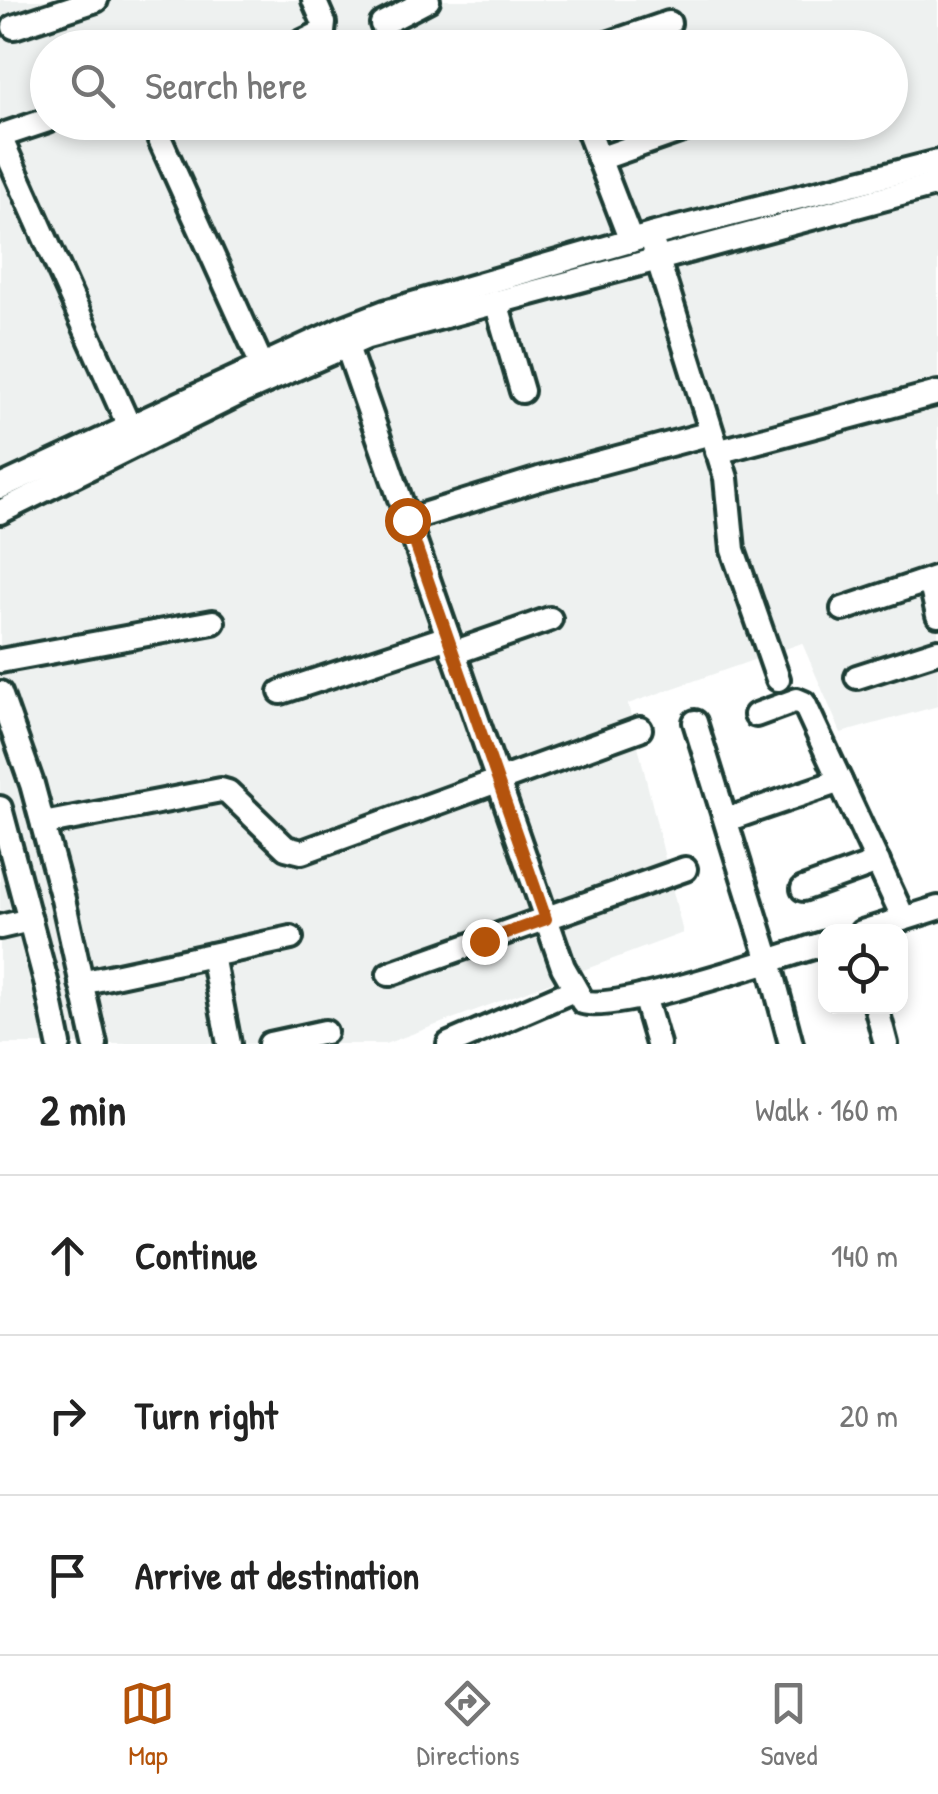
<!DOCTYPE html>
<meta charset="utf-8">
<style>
:root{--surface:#fff;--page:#f6f6f6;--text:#222;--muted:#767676;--line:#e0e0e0;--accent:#b45309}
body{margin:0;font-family:"Patrick Hand",sans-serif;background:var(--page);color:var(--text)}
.controls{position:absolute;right:30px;bottom:30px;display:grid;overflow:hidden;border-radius:20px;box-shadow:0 5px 15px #0003}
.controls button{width:90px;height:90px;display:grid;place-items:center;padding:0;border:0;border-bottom:2px solid var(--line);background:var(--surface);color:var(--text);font:50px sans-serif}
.stop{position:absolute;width:30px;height:30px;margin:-22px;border:8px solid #b45309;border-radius:50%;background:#fff}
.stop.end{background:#b45309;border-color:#fff;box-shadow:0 2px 10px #0008}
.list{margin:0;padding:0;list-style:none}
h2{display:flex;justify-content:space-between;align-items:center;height:130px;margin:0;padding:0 40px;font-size:42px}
h2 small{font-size:32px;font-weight:400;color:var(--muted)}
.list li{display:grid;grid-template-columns:65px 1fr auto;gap:30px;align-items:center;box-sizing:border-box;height:160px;padding:0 40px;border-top:2px solid var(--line)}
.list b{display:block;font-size:38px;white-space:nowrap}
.list em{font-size:32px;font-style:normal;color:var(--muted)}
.icon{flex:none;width:55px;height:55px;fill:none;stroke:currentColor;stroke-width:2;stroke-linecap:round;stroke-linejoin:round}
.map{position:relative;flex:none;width:938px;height:1044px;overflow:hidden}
.search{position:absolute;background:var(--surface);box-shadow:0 5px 15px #0003;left:30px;right:30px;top:30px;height:110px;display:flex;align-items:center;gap:25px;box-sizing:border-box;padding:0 35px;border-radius:55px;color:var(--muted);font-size:38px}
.sheet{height:610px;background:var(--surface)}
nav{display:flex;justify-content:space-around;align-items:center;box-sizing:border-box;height:140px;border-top:2px solid var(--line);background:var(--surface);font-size:28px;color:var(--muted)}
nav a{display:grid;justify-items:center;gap:5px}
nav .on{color:var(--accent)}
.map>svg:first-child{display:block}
</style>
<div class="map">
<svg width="938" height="1044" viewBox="0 0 938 1044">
<rect width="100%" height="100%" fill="#fff"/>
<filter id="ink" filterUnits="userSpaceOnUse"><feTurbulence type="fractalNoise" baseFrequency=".01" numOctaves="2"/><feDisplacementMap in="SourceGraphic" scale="20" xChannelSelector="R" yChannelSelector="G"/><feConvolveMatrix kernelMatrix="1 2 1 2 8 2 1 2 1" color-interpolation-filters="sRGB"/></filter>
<g filter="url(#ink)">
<path fill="#eef1f0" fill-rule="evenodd" d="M0,0h938v706l-97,27 -39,-90 -174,61 55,229 -298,111h-385zM48,48h842v74h-842z"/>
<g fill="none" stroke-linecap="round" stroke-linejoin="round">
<defs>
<g id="minor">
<path d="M382,24l46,-24"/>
<path d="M14,27l82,-27"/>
<path d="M290,48l33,-16 1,-9 -10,-23"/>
<path d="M596,48l73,-25"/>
<path d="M152,122l110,243"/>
<path d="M585,122l46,119"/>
<path d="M0,136l48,-16"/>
<path d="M0,137l129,289"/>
<path d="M599,159l100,-35"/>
<path d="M654,247l72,231 7,72 45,129"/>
<path d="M496,302l26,89"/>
<path d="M342,332l221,635 20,35c34,11 199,-46 243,-59"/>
<path d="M717,452l221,-59"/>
<path d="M0,487l341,-158 44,-17 266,-77 287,-73"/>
<path d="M0,512l240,-119 127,-56 571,-153"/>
<path d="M407,520l132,-41 172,-46"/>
<path d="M930,580l8,35"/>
<path d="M843,609l95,-32"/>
<path d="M453,653l97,-34"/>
<path d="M0,661l213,-39"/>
<path d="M857,677l81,-26"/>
<path d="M281,692l167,-55"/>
<path d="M0,693l32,91 31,115 32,145"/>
<path d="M756,715l41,-15 7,3 99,214"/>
<path d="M695,722l74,239 22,83"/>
<path d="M0,808l46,173 13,63"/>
<path d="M726,820l114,-39"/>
<path d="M43,824l178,-34 7,2 58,56 16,4 338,-123"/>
<path d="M803,889l75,-27"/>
<path d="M0,927l30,-7"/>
<path d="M862,932l76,-24"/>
<path d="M212,955l17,89"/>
<path d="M389,974l296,-105"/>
<path d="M81,983l210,-45"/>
<path d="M644,996l14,48"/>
<path d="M876,1006l10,38"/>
<path d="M270,1044l55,-12"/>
<path d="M449,1044l125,-54"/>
</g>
</defs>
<use href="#minor" stroke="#1f3d34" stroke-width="30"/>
<use href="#minor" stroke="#fff" stroke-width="22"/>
</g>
</g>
<g fill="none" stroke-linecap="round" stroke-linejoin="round" filter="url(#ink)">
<path stroke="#b45309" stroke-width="12" d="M407,520l139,399 -62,22"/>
</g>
</svg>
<div class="controls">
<button><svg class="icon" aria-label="locate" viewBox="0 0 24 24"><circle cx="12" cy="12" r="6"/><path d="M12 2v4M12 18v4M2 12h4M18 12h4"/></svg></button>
</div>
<div class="stop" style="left:407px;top:520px"></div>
<div class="stop end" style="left:484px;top:941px"></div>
<div class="search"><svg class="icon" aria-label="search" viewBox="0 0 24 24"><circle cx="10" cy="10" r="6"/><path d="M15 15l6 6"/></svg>Search here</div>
</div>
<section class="sheet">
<h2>2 min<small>Walk · 160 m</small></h2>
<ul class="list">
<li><svg class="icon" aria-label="ahead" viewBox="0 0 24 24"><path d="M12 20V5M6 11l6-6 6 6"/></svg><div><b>Continue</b></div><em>140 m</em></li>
<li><svg class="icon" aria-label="right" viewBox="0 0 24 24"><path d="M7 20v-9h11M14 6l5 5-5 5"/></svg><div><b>Turn right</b></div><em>20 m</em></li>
<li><svg class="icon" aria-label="arrive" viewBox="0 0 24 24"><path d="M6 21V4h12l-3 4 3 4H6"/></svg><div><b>Arrive at destination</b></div></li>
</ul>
</section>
<nav>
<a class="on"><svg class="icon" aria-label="map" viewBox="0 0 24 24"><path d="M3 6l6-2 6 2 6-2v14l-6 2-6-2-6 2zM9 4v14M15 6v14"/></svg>Map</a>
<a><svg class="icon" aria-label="directions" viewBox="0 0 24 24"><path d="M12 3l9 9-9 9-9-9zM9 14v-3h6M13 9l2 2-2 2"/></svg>Directions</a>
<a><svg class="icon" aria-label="saved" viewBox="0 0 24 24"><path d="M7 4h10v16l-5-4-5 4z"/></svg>Saved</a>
</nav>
